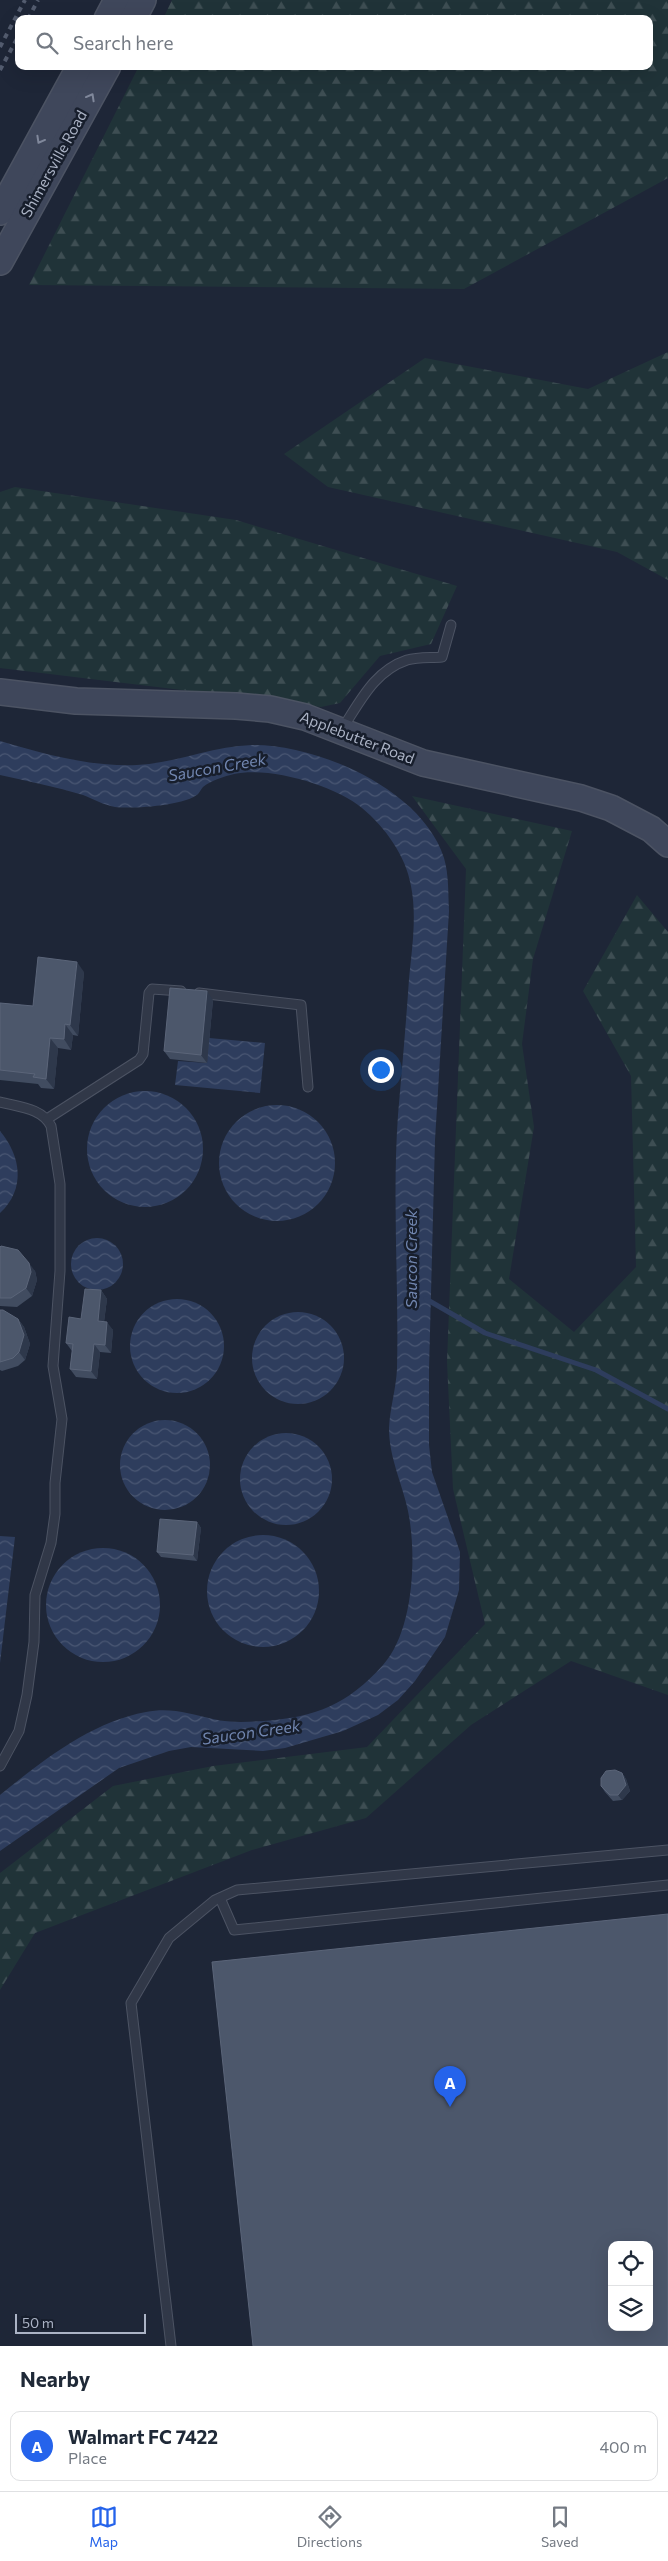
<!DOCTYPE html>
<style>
:root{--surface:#fff;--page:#f6f6f7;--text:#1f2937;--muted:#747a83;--line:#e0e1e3;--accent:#2563eb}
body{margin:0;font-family:Commissioner,sans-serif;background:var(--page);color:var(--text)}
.controls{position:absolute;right:15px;bottom:15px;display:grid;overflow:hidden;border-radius:10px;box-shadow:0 5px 20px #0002}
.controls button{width:45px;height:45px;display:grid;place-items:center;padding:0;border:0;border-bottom:1px solid var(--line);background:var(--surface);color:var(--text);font:25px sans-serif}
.scale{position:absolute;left:15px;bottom:12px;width:131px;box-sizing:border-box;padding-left:5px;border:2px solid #abb3c5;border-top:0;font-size:14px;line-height:18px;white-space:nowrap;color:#abb3c5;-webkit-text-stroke:4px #171e2c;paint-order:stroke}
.you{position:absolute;left:380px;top:1069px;width:18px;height:18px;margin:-12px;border:4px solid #fff;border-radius:50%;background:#1a73e8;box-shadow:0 0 0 8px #1a73e833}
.badge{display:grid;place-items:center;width:32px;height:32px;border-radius:50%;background:var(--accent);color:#fff;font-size:16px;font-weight:700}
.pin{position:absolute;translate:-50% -41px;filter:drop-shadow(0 1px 2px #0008)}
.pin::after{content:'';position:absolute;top:26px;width:18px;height:15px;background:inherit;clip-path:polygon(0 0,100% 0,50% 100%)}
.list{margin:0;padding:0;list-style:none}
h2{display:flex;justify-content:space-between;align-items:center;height:65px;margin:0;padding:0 20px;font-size:21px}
h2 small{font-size:16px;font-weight:400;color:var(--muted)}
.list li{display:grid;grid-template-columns:32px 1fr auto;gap:15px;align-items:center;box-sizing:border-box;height:70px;margin:0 10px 10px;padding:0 10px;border:1px solid var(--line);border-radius:10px}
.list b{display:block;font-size:19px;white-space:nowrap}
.list p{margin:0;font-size:16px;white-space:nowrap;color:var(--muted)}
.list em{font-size:16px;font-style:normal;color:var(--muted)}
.icon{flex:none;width:28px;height:28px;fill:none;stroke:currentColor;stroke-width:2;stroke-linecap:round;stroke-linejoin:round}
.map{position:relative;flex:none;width:668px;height:2346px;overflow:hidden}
.search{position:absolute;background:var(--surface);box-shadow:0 5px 20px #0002;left:15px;right:15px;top:15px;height:55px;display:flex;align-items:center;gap:12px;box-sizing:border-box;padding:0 18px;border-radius:10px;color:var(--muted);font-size:19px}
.sheet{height:145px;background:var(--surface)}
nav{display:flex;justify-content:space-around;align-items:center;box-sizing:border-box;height:70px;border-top:1px solid var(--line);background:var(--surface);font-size:14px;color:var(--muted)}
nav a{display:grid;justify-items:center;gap:2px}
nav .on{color:var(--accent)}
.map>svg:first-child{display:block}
</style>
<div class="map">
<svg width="668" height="2346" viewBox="0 0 668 2346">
<defs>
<pattern id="forest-firs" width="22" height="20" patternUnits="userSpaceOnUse" patternTransform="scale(1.25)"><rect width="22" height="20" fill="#203338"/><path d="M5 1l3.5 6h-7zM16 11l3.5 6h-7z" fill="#3e4e53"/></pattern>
<pattern id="water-waves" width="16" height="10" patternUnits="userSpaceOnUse" patternTransform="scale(1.25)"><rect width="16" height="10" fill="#2e3d5d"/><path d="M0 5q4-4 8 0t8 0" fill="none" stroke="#4a5773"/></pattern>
</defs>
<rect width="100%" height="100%" fill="#1e2637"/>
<g fill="url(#forest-firs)">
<path d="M172,0h496v178l-204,111 -435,-4 110,-219h510v-47h-486z"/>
<path d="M668,352v228l-51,-28 -289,-65 -44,-33 141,-96 163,31z"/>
<path d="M15,487l221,33 221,66 -26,58 -51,12 -40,47 -19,4 -321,-39v-176z"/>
<path d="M412,796l160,35 -39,128 -11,85 12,83 -25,152 65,53 62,-65 -5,-191 -48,-85 54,-96 31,37v763l-97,-34 -100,64 -105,93 -114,32 -217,83 -35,57v-117l113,-87 100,-20 154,-19 118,-123 -32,-135 -6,-127 19,-493z"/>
</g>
<g fill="url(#water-waves)">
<path d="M0,741c45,13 89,26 137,24 39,-2 76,-19 115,-20 66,-1 171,45 192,113 5,17 4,36 5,53l-14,229 -6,230v75l3,27 28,80 -1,38 -14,47 -30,44 -17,19 -20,15 -35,16 -58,17 -22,3 -72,-4 -22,4 -50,17 -119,83v-56c42,-34 91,-73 146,-83 25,-5 44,2 67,7 17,4 34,3 51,2 52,-4 83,-16 119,-56 31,-34 34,-111 25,-154 -6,-29 -19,-53 -19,-83 1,-20 7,-39 8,-59 2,-84 -5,-170 1,-254 4,-46 8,-91 11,-136 3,-30 8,-63 2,-93 -5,-30 -26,-59 -49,-78 -27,-23 -93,-42 -128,-34 -9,2 -24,7 -31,13 -2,2 -3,5 -5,7 -14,12 -66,15 -83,13 -11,-2 -22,-8 -32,-12 -27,-8 -56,-14 -83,-20z"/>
<path d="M209,1038l56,5 -5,50 -85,-8 3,-24 29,2z"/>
<circle cx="145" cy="1149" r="58"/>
<circle cx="277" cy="1163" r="58"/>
<path d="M0,1131c21,25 26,58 0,82z"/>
<circle cx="97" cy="1264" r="26"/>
<circle cx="177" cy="1346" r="47"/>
<circle cx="298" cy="1358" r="46"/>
<circle cx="165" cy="1465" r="45"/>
<circle cx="286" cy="1479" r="46"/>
<circle cx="263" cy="1591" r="56"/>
<path d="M0,1536l15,1 -15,126z"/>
<circle cx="103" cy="1605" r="57"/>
</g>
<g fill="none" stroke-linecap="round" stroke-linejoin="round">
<path stroke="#2e3d5d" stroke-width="5" d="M426,1299l59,34 111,37 72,39"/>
<defs>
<g id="lane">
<path d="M342,729c18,-27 32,-58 65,-69 11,-3 24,-2 35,-3l9,-32"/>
<path d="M199,993l102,12 7,82"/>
<path d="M0,1102c19,5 42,6 51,24l9,58v87l-7,95 9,53 -7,64v31l-4,29 -16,52 -1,47 -7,53 -8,36 -19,35"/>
<path d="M47,1119l92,-59 4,-6 6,-61 3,-4 29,2"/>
<path d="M220,1898l14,32 434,-45"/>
<path d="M171,2346l-40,-343 38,-65 46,-38 22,-10 431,-40"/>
</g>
<g id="secondary">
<path d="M107,19l10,-19"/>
<path d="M133,19l10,-19"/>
<path d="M0,212l80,-146"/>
<path d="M0,262l108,-196"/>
<path d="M0,692l76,9 160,5 34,3 35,8 118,46 158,35 30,10 40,21 17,15"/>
</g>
</defs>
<use href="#lane" stroke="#4c5363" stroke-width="11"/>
<use href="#secondary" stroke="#4c5363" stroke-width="28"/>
<use href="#lane" stroke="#313848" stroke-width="9"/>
<use href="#secondary" stroke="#3f475b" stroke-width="25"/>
<g stroke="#535c6f" stroke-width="4" stroke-dasharray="5 5" stroke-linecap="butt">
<path d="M28,19l10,-19"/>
<path d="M0,47l25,-47"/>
<path d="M0,70l19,-35"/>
</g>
</g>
<g fill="#414c60">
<path d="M84,972l-6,64 -5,-1 -2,15 -13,-2 -4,41 -13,-1 -3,-4 -38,-4v-77l33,3z"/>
<path d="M213,1000l-6,63 -37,-4 -6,-8z"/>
<path d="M0,1247l35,24 2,9 -5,16 -15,11 -17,-1z"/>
<path d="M101,1290l6,9 -3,23 9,8 -2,23 -11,-1 -3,27 -21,-2 -6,-8 2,-18 -6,-8 15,-24z"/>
<path d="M0,1310l18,9 6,8 6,17 -5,16 -7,6 -16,5 -2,-1z"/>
<path d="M197,1522l4,6 -4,33 -36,-4 -4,-5z"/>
<path d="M622,1773l4,6 4,12 -8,9 -9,1 -8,-9 -4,-6z"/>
</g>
<g fill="#2e384b">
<path d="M77,962l7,10 -6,64 -8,-11z"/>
<path d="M207,991l6,9 -6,63 -6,-8z"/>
<path d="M65,1024l8,11 -2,15 -7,-11z"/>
<path d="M50,1038l8,10 -4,41 -8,-10z"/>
<path d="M29,1263l6,8 2,9 -5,16 -6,-8z"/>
<path d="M101,1290l6,9 -4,30 -5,-8z"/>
<path d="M18,1319l6,8 6,17 -5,16 -6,-8z"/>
<path d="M107,1322l6,8 -2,23 -6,-8z"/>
<path d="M94,1344l6,8 -3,27 -6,-8z"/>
<path d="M197,1522l4,6 -4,33 -4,-6z"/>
<path d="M622,1773l4,6 4,12 -8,9 -4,-5z"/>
</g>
<g fill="#4c576b" stroke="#5b6579" fill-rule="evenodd">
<path d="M38,957l39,5 -7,63 -5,-1 -1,15 -14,-1 -4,41 -13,-2 2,-3 -35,-4v-67l33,3z"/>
<path d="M170,988l37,3 -6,64 -37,-4z"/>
<path d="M1,1246l17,4 11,13 2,9 -5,16 -15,10h-11v-51z"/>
<path d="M85,1289l16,1 -3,31 9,1 -2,23 -11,-1 -3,27 -21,-2 3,-25 -7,-1 3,-26 12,2z"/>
<path d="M0,1310h3l15,9 6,16 -5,17 -6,6 -13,4z"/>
<path d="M160,1519l37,3 -4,33 -36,-3z"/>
<path d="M615,1770l7,3 4,12 -8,10h-8l-9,-9v-8l5,-7z"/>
<path d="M668,1914v432h-415l-41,-384zM612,2245h37v82h-37z"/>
</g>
<defs><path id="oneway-chevron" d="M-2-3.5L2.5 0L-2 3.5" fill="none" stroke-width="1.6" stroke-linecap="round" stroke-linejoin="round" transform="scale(1.25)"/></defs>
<g stroke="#80889b">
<use href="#oneway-chevron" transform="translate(91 97) rotate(-61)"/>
<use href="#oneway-chevron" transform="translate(40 140) rotate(119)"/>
</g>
<g text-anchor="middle" stroke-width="5" stroke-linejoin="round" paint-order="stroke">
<g font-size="15" fill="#abb3c5" stroke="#171e2c">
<text transform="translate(54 164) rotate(-61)" y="5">Shimersville Road</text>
<text transform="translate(357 738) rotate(21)" y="5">Applebutter Road</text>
</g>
<g font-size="16" font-style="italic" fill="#7186b0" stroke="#171e2c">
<text transform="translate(217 767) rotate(-10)" y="6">Saucon Creek</text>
<text transform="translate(411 1259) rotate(-90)" y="6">Saucon Creek</text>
<text transform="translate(251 1732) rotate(-8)" y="6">Saucon Creek</text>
</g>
</g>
</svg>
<div class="controls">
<button><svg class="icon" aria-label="locate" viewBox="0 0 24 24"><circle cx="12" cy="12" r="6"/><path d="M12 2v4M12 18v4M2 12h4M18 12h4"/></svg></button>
<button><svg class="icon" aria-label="layers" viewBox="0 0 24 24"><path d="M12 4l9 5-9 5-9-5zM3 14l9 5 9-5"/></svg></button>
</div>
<div class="scale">50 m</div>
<div class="you"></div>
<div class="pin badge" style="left:450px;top:2107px">A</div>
<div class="search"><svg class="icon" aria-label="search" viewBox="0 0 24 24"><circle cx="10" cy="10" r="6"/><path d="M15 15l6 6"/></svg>Search here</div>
</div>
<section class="sheet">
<h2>Nearby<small></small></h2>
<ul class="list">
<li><span class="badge">A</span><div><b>Walmart FC 7422</b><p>Place</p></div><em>400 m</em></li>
</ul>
</section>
<nav>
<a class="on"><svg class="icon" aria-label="map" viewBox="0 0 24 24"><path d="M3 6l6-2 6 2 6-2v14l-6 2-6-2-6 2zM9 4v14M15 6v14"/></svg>Map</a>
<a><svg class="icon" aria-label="directions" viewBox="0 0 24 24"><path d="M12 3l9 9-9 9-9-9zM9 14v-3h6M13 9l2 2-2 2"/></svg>Directions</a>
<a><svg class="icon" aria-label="saved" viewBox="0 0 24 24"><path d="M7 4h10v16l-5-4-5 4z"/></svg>Saved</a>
</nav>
